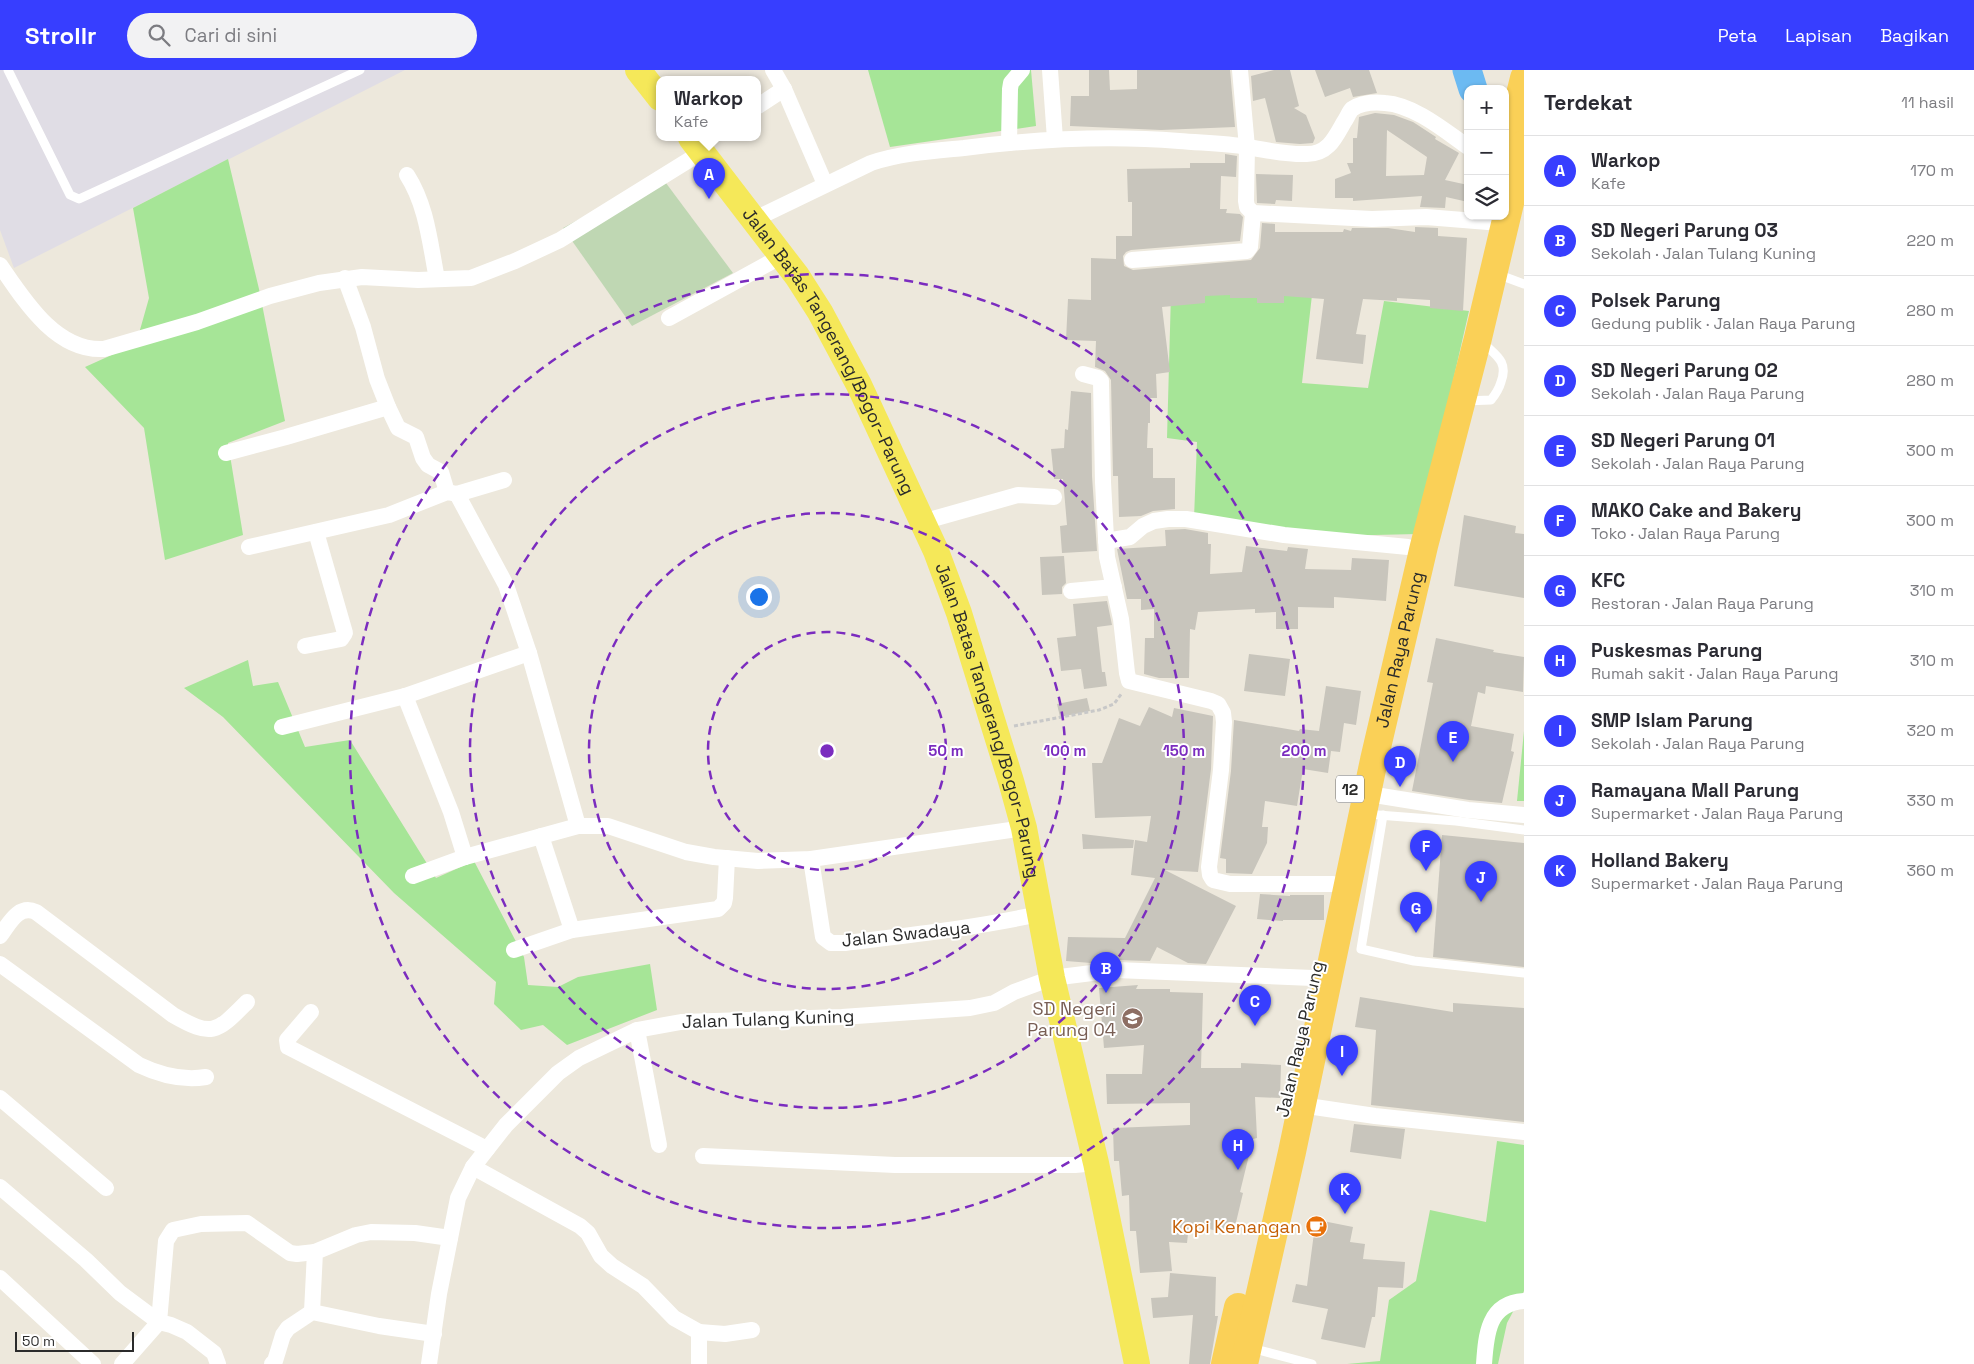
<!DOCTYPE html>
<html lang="id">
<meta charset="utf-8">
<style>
:root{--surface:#fff;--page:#f2f2f3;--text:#2b2b33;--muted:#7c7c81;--line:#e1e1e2;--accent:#373eff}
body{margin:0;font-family:"Space Grotesk",sans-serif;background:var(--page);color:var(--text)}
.controls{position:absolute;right:15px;top:15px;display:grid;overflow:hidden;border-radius:10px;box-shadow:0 1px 4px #0004}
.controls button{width:45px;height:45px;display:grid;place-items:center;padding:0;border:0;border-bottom:1px solid var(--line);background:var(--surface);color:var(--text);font:25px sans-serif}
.scale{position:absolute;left:15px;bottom:12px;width:119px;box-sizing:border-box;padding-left:5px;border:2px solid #2b2b2b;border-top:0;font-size:14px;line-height:18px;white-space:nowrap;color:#2b2b2b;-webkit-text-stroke:4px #fff;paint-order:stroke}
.you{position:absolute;left:758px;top:526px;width:18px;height:18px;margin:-12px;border:4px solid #fff;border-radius:50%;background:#1a73e8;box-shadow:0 0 0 8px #1a73e833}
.badge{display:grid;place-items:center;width:32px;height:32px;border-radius:50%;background:var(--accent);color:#fff;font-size:16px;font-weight:700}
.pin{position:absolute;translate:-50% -41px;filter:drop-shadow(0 1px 2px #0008)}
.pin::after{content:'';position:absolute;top:26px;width:18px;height:15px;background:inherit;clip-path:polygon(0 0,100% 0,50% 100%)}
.popup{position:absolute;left:656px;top:6px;width:105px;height:65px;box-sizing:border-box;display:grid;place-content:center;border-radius:10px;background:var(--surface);filter:drop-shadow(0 1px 4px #0005);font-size:16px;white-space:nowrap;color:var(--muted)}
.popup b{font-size:19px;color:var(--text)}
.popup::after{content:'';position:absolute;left:50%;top:100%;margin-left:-10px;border:10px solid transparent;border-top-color:var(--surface)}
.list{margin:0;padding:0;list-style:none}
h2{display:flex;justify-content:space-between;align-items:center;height:65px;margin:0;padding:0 20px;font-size:21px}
h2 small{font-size:16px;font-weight:400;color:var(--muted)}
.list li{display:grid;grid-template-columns:32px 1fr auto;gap:15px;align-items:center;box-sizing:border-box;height:70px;padding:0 20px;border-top:1px solid var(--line)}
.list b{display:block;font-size:19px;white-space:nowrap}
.list p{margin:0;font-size:16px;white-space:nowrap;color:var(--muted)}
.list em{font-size:16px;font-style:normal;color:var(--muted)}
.icon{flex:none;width:28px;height:28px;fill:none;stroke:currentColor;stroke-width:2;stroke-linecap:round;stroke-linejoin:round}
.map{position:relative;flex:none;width:1524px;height:1294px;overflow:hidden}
header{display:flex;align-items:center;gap:30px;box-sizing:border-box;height:70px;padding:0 25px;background:var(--accent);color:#fff}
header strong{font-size:24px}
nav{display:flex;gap:28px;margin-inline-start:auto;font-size:18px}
.search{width:350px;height:45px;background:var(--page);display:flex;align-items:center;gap:12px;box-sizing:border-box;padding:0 18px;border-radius:28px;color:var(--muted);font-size:19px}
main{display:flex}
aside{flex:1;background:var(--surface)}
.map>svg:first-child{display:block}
</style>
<header>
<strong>Strollr</strong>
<div class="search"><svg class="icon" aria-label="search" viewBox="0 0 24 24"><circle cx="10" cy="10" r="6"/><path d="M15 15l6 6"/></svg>Cari di sini</div>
<nav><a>Peta</a><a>Lapisan</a><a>Bagikan</a></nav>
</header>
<main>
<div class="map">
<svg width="1524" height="1294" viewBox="0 0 1524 1294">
<rect width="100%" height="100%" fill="#ede8dc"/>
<path fill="#e0dde5" d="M0,0h405l-391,198 -14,-38z"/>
<g fill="#a6e597">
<path d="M868,0h163l5,56 -146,21z"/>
<path d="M228,89l31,130 26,132 -57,22 15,92 -78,25 -21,-132 -59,-61 51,-23 13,-46 -16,-90z"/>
<path d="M1171,223l141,2 -10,88 66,5 16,-87 85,10 -51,223 -88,2 -136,-18 3,-76 -30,-4z"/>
<path d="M248,590l5,26 25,-4 27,65 45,-7 86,138 38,-17 50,96 4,28 30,2 20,-10 72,-13 7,46 -90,35 -24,-20 -22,5 -27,-26 2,-22 -102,-89 -171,-176 -39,-29z"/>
<path d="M1524,661v70h-7z"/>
<path d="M1497,1071l27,4v146l-17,32 -9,41h-151l33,-3 9,-61 27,-19 14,-71 56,12z"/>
</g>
<path fill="#bfd7b3" d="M660,105l73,98 -101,53 -69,-98z"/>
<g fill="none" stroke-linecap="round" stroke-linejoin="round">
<path stroke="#6cbaf2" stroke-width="29" d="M1467,0l6,19"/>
</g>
<g fill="#c8c5bc" fill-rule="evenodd">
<path d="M1089,0h20l1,20 27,-1v-19h93l5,57 -74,3 -91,-4 1,-30h18z"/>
<path d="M1274,0h16l9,36 -5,2 12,7 9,23 -2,5 -13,1 -24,-2 -11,-44 -12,3 -2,-25z"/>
<path d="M1315,0h54l8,23 -24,4 -3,-9 -25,9z"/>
<path d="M1375,43l19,2 19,7 23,15 -1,2 24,14 -14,27 23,5v17l-22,-5 -1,11 -25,-1 2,-11 -69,5v-3h-18v-19l16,-6 -4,-10h6v-25h4l2,-21zM1387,60l40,27 -3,18 -38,1z"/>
<path d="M1225,84l12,2 -1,21 -15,-1 -1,33h7l-1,4 14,1 3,3 -3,24 -109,9 -5,2 -3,4 1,10 9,4 118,-10 9,-12 2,-25 13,1v8h68l1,-3 7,2 1,-3h36l27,4v-5l23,1v8l29,2 -4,73 -33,-3v-8l-33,-2v3l-34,-2 -7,35 10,1 -3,29 -47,-5 8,-60 -40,-3v7h-27v-5h-27v-3l-25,1v7l-43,4 8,65 -14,2 1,24h-7v25h-2l-1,25h6v30h22v31l-22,2 -12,5 -22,1 -1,-41h-5l-2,-96 -6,-9 -10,-4 1,-26 -30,-1 2,-41 23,1v-42l25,1v-23h16v-34h-4l-1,-33 63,-1v-5h35z"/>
<path d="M1256,104l37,1 -1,26 -16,-1 -1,4 -18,-1z"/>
<path d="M1071,321l20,2 1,83 5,75 -35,2 -2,-27 7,-1 -4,-46h-9l-3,-30 13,-1 1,-19 3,1z"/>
<path d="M1464,445l52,11 -1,7 9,1v64l-70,-12z"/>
<path d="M1185,459l23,4v11h3l-1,30 32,-2 4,-26 41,5 1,-4 20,2 -3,20 46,1 1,-12 37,2 -3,41 -52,-4v11l-36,-1v22h-22v-17l-21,1v-4l-57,3 -3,18 -5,-1 -1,49h-30l-15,-4 1,-36h9v-29l-13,1v-11h-14l-10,-50 49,-3 -1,-16z"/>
<path d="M1064,486l2,27 -4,4v7l-20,1 -2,-38z"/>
<path d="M1107,531l5,24 -15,2 5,45h3l2,14 -23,3 -3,-20 -20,2 -4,-33 19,-2 -3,-32z"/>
<path d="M1436,568l58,12 -1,2 31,5 -1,35 -37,-6 -1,8 -7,-2 -7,34 43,8 -3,17 3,1 -12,51 -33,-3 -57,-9 21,-108 -6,-1z"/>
<path d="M1249,584l41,5 -5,37 -41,-5z"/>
<path d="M1326,616l35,5 -5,34 -12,-2 -4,29 -9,-1 -3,22 -25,-4 -6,37 -32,-5 -3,26h6l-1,16 -15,31 -26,-1v-14l-6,-1 11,-87 3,-51 65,11 1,-2 19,2z"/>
<path d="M1087,628l3,13 -30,6 -3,-13z"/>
<path d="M1149,637l23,10 2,-9 39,8 -2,53 -13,103 -33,-2 71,36 -30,58 -18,-1 -31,-16 -7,14 -34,-1 -25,3 -25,-2 2,-24 57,1 30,-60 -24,-3 4,-35 12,2 4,-26 -56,2 -3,-55h10l17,-45 21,8z"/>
<path d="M1082,764l52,6 -1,8 -50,1z"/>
<path d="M1442,765l82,8v124l-91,-10z"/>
<path d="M1260,824l30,2v-1h34v25h-41v1l-26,-2z"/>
<path d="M1138,915l-2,4h34v3l33,1 -2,75h40v-5l40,2 -1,33 -25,-1 2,41 -4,1 -13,53 3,1 -10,42 -44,-11 -2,19 -18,-1 3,29 -32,2 -4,-42h-6l-1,-36 -7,1 -3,-35h-5l-1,-33 77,-3v-22l-83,1 -1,-30h36l2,-29 -40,3 -5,-60z"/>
<path d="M1360,927l93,15v-9l71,5v114l-153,-17 5,-75 -21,-3z"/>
<path d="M1354,1054l51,5 -4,30 -51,-7z"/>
<path d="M1313,1149l40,8 -3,15 15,2 -2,15 42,3 -2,26 -25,-1 -3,30h-3l-7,31 -44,-9 7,-30 -36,-7 4,-18 11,2 7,-53h-3z"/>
<path d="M1170,1203l46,4 -1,39h3l-8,48h-21l4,-49 -40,3 -2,-20 17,-1z"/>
</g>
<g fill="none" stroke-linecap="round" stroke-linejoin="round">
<path stroke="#c8c8c8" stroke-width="3" stroke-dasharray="4 2.5" stroke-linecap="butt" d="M1014,656l85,-16 15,-6 8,-11"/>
<g stroke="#fff" stroke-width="9">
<path d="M8,0l62,125 9,4 281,-129"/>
<path d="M1497,204l27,10"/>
<path d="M1464,331l27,-1c4,-5 8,-11 10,-18 8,-21 -6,-27 -19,-40"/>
<path d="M1378,745l78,6 68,9"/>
<path d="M1383,745l-22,134 53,12 110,12"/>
<path d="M1251,1278l61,16"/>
</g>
<g stroke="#fff" stroke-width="16">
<path d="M773,0l11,19 41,95"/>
<path d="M1050,0l5,69"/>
<path d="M1240,0l7,77 -1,54 1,6 6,6 119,6 54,-2 62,5"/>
<path d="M758,36l26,-17"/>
<path d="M1009,73l1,-54 1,-6 11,-13"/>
<path d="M407,105c20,31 23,69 30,104"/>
<path d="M753,150l118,-57c30,-10 62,-12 93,-15 72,-9 143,-13 215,-7 23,2 46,2 68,6 20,3 40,8 60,7 21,0 28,-16 37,-32 3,-4 5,-10 8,-13 9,-6 23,-7 33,-6 29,2 59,27 83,44"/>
<path d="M1132,190l115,-9 3,-4 3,-34"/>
<path d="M0,195c24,35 56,87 104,84l93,-27 73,-26 49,-13 43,-6 56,3 53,-2 44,-17 45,-21 142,-88"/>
<path d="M345,208l18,49 14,52 11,28 10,21 18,9 7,21 5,7 13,7 6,20"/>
<path d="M669,248l113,-62"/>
<path d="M1083,304l15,4 3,3 2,101 4,75 14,62 6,54 2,8 82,20 7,3 5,9 1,9 -3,48 -12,97 1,8 3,5 17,4h103"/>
<path d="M226,383l60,-16 102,-30"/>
<path d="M457,424l49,91 23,68 49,173"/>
<path d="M922,452l96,-27 36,2"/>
<path d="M1106,471l24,-4 13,-11 11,-5 14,-2h18l98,16 124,12"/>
<path d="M249,477l140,-32 58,-23 10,2 47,-14"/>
<path d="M1071,521l43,-4"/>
<path d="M305,576l36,-7 4,-6 -29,-101"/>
<path d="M405,626l46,116 14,45"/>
<path d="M282,657l123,-31 124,-43"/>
<path d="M1350,721l118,19 56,5"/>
<path d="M541,766l31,94"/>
<path d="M811,789l12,78 8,6h14c65,-8 130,-15 194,-29"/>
<path d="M413,806l52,-19 113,-31h30l78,26 28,5 44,4 53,-2 213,-31"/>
<path d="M0,866c9,-12 18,-32 36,-24l137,103c40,23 44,17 74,-13"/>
<path d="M514,880l58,-20 146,-21 6,-6 1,-5 2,-40"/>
<path d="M0,894l139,101c21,10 43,16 67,12"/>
<path d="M311,942l-24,28 1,7 199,102"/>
<path d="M637,960l22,115"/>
<path d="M0,1028l106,90"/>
<path d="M1301,1035l74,11 149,16"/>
<path d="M703,1086l192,9h180l21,-2"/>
<path d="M473,1097l107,59 8,7 13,23 11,10 31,20 31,32 25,14v32"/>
<path d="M0,1117l86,73 34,33 39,29 12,3 16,7 27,21 4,11"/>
<path d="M0,1208l93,86"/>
<path d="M312,1242l3,-60 41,-17 15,-3 44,1 35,5"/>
<path d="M699,1262l26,2 27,-4"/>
<path d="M122,1294l37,-42 7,-81 7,-11 28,-6 46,-1 43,30 7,1 18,-2"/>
<path d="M272,1294l3,-3 8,-26 5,-7 24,-16 67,14 55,8"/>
<path d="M429,1294l10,-70 19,-96 15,-31 33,-42 52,-52 21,-15 58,-28 44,-8 161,-5 128,-9 24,-5 20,-11 38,-14 64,-8 197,8"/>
<path d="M1484,1294c2,-29 4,-61 40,-63"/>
</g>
<g stroke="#f5e859" stroke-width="26">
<path d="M638,0l22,28"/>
<path id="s1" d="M691,68l106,138 23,36 39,73 77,166 23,62 52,168 13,47 28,150 44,185 41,201"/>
</g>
<g stroke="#fad057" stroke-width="28">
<path d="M1505,85l19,-77"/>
<path d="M1225,1294l13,-57"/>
<path id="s2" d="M1244,1294l48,-212 82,-392 50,-214 54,-208 46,-194"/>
</g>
</g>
<g fill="none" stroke="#7b2cbf" stroke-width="2.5" stroke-dasharray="9 6">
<circle cx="827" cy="681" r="119"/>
<circle cx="827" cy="681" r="238"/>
<circle cx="827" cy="681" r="357"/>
<circle cx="827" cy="681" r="477"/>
</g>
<defs>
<symbol id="school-disc" viewBox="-11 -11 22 22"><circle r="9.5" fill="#8d6e63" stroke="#fff"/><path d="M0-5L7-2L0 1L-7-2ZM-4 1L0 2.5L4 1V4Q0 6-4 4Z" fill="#fff"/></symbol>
<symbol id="cafe-disc" viewBox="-11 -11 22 22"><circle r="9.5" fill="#e8710a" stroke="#fff"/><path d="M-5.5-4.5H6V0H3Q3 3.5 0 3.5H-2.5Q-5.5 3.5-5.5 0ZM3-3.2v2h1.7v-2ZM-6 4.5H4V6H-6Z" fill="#fff"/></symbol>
</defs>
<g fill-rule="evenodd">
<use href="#school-disc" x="1120" y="936" width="25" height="25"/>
<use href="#cafe-disc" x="1304" y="1144" width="25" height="25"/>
</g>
<g text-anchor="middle" stroke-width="4" stroke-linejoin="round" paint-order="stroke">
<rect fill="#fff" stroke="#6b6b6b" stroke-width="1" x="1336" y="705.5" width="28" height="27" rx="4"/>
<g font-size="16" font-weight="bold" fill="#2b2b2b">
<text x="1350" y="725">12</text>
</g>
<g font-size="18" fill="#2b2b2b" stroke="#fff">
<text dy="6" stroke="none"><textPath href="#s1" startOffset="255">Jalan Batas Tangerang/Bogor–Parung</textPath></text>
<text dy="6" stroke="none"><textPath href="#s2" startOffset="731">Jalan Raya Parung</textPath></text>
<text dy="6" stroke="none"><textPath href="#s1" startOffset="660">Jalan Batas Tangerang/Bogor–Parung</textPath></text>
<text transform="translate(906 864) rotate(-6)" y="6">Jalan Swadaya</text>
<text transform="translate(768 949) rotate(-2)" y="6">Jalan Tulang Kuning</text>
<text transform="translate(1300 969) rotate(-77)" y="6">Jalan Raya Parung</text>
</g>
<g font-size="18" fill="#785e54" stroke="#fff" text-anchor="end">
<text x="1116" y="945">SD Negeri<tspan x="1116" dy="21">Parung 04</tspan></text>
</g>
<g font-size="18" fill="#c56008" stroke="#fff" text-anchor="end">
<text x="1301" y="1163">Kopi Kenangan</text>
</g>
</g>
<circle cx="827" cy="681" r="8" fill="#7b2cbf" stroke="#fff" stroke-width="2.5"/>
<g font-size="15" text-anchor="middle" font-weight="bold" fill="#7b2cbf" stroke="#fff" stroke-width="4" stroke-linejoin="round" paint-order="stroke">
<text x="946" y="686">50 m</text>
<text x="1065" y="686">100 m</text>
<text x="1184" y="686">150 m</text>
<text x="1304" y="686">200 m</text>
</g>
</svg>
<div class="controls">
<button>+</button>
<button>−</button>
<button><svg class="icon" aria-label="layers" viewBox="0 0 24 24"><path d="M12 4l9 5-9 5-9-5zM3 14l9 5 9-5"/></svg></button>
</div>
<div class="scale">50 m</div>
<div class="you"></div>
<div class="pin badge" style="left:709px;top:129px">A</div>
<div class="popup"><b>Warkop</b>Kafe</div>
<div class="pin badge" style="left:1106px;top:923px">B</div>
<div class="pin badge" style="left:1255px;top:956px">C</div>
<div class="pin badge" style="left:1400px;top:717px">D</div>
<div class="pin badge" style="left:1453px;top:692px">E</div>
<div class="pin badge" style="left:1426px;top:801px">F</div>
<div class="pin badge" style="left:1416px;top:863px">G</div>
<div class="pin badge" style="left:1238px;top:1100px">H</div>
<div class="pin badge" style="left:1342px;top:1006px">I</div>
<div class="pin badge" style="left:1481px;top:832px">J</div>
<div class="pin badge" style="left:1345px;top:1144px">K</div>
</div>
<aside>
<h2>Terdekat<small>11 hasil</small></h2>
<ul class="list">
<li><span class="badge">A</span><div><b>Warkop</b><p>Kafe</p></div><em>170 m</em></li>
<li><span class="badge">B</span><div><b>SD Negeri Parung 03</b><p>Sekolah · Jalan Tulang Kuning</p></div><em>220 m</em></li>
<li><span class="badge">C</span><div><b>Polsek Parung</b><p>Gedung publik · Jalan Raya Parung</p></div><em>280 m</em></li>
<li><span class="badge">D</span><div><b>SD Negeri Parung 02</b><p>Sekolah · Jalan Raya Parung</p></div><em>280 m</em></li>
<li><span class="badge">E</span><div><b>SD Negeri Parung 01</b><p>Sekolah · Jalan Raya Parung</p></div><em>300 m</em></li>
<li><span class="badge">F</span><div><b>MAKO Cake and Bakery</b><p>Toko · Jalan Raya Parung</p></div><em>300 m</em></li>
<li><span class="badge">G</span><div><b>KFC</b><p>Restoran · Jalan Raya Parung</p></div><em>310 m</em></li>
<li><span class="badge">H</span><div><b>Puskesmas Parung</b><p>Rumah sakit · Jalan Raya Parung</p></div><em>310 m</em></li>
<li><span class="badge">I</span><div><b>SMP Islam Parung</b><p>Sekolah · Jalan Raya Parung</p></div><em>320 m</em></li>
<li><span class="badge">J</span><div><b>Ramayana Mall Parung</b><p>Supermarket · Jalan Raya Parung</p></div><em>330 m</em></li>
<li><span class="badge">K</span><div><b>Holland Bakery</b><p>Supermarket · Jalan Raya Parung</p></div><em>360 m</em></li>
</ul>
</aside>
</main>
